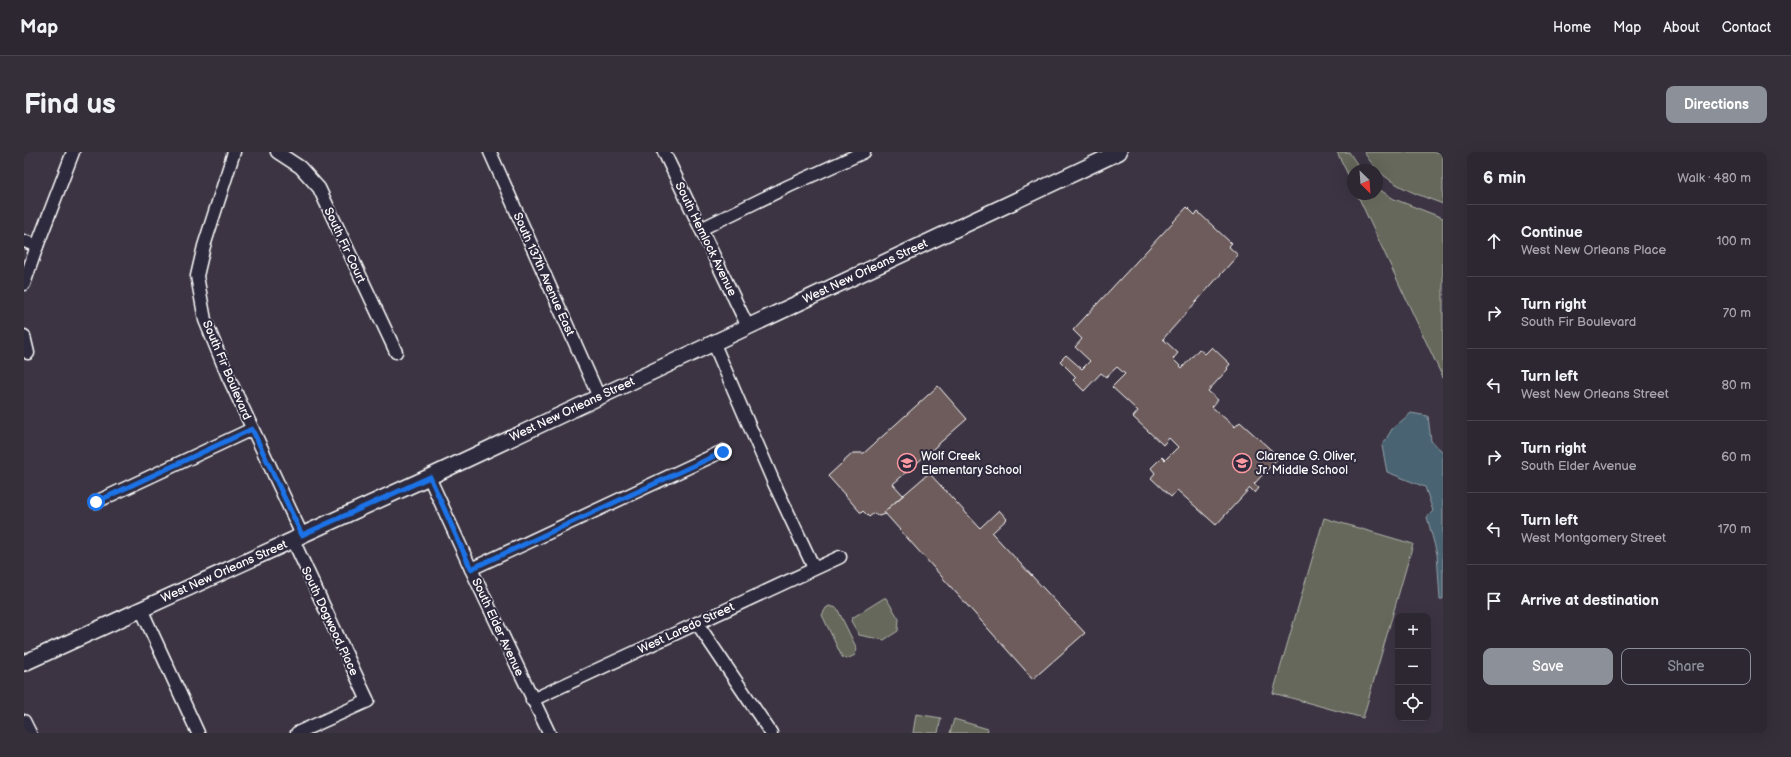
<!DOCTYPE html>
<meta charset="utf-8">
<style>
:root{--surface:#2d2732;--page:#352f3a;--text:#f1f3f6;--muted:#a7a5ac;--line:#48444d;--accent:#8c9099}
body{margin:0;font-family:"Balsamiq Sans",sans-serif;background:var(--page);color:var(--text)}
.controls{position:absolute;right:12px;bottom:12px;display:grid;overflow:hidden;border-radius:8px;box-shadow:0 4px 16px #0002}
.controls button{width:36px;height:36px;display:grid;place-items:center;padding:0;border:0;border-bottom:1px solid var(--line);background:var(--surface);color:var(--text);font:20px sans-serif}
.compass{position:absolute;left:1323px;top:12px;width:36px;height:36px;border-radius:50%;background:var(--surface);box-shadow:0 4px 16px #0002;rotate:155deg}
.stop{position:absolute;width:12px;height:12px;margin:-9px;border:3px solid #1a73e8;border-radius:50%;background:#fff}
.stop.end{background:#1a73e8;border-color:#fff;box-shadow:0 1px 4px #0008}
.list{margin:0;padding:0;list-style:none}
h2{display:flex;justify-content:space-between;align-items:center;height:52px;margin:0;padding:0 16px;font-size:17px}
h2 small{font-size:13px;font-weight:400;color:var(--muted)}
.list li{display:grid;grid-template-columns:26px 1fr auto;gap:12px;align-items:center;box-sizing:border-box;height:72px;padding:0 16px;border-top:1px solid var(--line)}
.list b{display:block;font-size:15px;white-space:nowrap}
.list p{margin:0;font-size:13px;white-space:nowrap;color:var(--muted)}
.list em{font-size:13px;font-style:normal;color:var(--muted)}
.actions{display:flex;gap:8px;padding:12px 16px}
.actions a{flex:1;padding:9px 0;border:1px solid var(--accent);border-radius:8px;text-align:center;font-size:14px;color:var(--accent)}
.actions .main{background:var(--accent);color:#fff}
.icon{flex:none;width:22px;height:22px;fill:none;stroke:currentColor;stroke-width:2;stroke-linecap:round;stroke-linejoin:round}
.map{position:relative;flex:none;width:1419px;height:581px;overflow:hidden;border-radius:8px}
header{display:flex;align-items:center;gap:24px;box-sizing:border-box;height:56px;padding:0 20px;background:var(--surface);border-bottom:1px solid var(--line)}
header strong{font-size:19px}
nav{display:flex;gap:22px;margin-inline-start:auto;font-size:14px}
.intro{display:flex;align-items:center;justify-content:space-between;box-sizing:border-box;height:96px;padding:0 24px}
h1{margin:0;font-size:28px}
.button{padding:10px 18px;border-radius:8px;background:var(--accent);color:#fff;font-size:14px;font-weight:700}
main{display:flex;gap:24px;padding:0 24px}
aside{flex:1;background:var(--surface);border-radius:8px;box-shadow:0 4px 16px #0002}
.map>svg:first-child{display:block}
</style>
<header>
<strong>Map</strong>
<nav><a>Home</a><a>Map</a><a>About</a><a>Contact</a></nav>
</header>
<div class="intro"><h1>Find us</h1><a class="button">Directions</a></div>
<main>
<div class="map">
<svg width="1419" height="581" viewBox="0 0 1419 581">
<rect width="100%" height="100%" fill="#3c3443"/>
<filter id="ink" filterUnits="userSpaceOnUse"><feTurbulence type="fractalNoise" baseFrequency=".025" numOctaves="2"/><feDisplacementMap in="SourceGraphic" scale="8" xChannelSelector="R" yChannelSelector="G"/><feConvolveMatrix kernelMatrix="1 2 1 2 8 2 1 2 1" color-interpolation-filters="sRGB"/></filter>
<g filter="url(#ink)">
<g fill="#65685a" stroke="#b2b4ac">
<path d="M1313,0h12l12,18h-8v15z"/>
<path d="M1340,0h79v52c-32,-12 -61,-21 -79,-52z"/>
<path d="M1353,36l17,11 49,19v160l-86,-184h20z"/>
<path d="M1300,366l89,26 -50,174 -90,-25z"/>
<path d="M860,446h2l13,21 -1,12 -14,9 -25,-5 -8,-14 1,-3z"/>
<path d="M805,454l8,2 20,41 -2,6 -8,4 -5,-2 -20,-42 4,-7z"/>
<path d="M892,562l25,4 -3,15h-25z"/>
<path d="M930,567l34,10 -1,4h-37z"/>
</g>
<path fill="#4a6372" stroke="#92a1aa" d="M1387,261l17,3 3,25 12,11v147h-3l-3,-45 -10,-37 6,-6 -8,-24 -38,-15 -5,-26 10,-17z"/>
<g fill="#6e5b5b" stroke="#fff">
<path d="M1163,55l8,8 3,-3 33,31 -3,3 10,9 -75,84 15,14 -5,6 9,9 17,-19 6,5 7,-7 18,17 -3,4 1,1 -20,22 10,9 -6,7 23,20 5,-5 39,35 -25,27 5,4 -4,5 -5,-5 -34,37 -39,-35 -6,7 -20,-19 4,-5 -4,-5 11,-11 3,3 13,-13 -9,-9 -6,7 -30,-28 5,-6 -26,-24 13,-13 -8,-7 -11,10 -5,-4 -17,18 -11,-11 3,-3 -16,-16 6,-6 16,14 8,-8 -15,-14 7,-8 -9,-9z"/>
<path d="M914,234l29,33 -74,65 10,11 -19,17 2,2 -7,2 -5,-3 -5,4 -6,-6 -2,2 -33,-37 25,-23h11z"/>
<path d="M905,321l51,55 19,-18 8,9 -15,14 93,100 -52,46 -149,-167z"/>
</g>
<g fill="none" stroke-linecap="round" stroke-linejoin="round">
<defs>
<g id="minor">
<path d="M210,0l-30,94 -7,30 8,44 22,54 75,161"/>
<path d="M253,0l23,15 19,21 77,164"/>
<path d="M466,0l109,245"/>
<path d="M640,0l84,175"/>
<path d="M677,77l88,-43 75,-34"/>
<path d="M0,89l13,5"/>
<path d="M0,132l13,-38 36,-94"/>
<path d="M0,184l4,17"/>
<path d="M690,192l60,139 40,85"/>
<path d="M405,325l42,92 78,164"/>
<path d="M72,350l156,-73"/>
<path d="M269,388l75,161 -71,32"/>
<path d="M447,417l252,-118"/>
<path d="M117,457l57,124"/>
<path d="M673,471l74,110"/>
<path d="M508,548l308,-143"/>
<path d="M0,569l6,12"/>
</g>
<path id="tertiary" d="M0,511l269,-123 9,-5 127,-58 690,-325"/>
</defs>
<use href="#minor" stroke="#fff" stroke-width="15"/>
<use href="#tertiary" stroke="#fff" stroke-width="18"/>
<use href="#minor" stroke="#2f2a3d" stroke-width="12"/>
<use href="#tertiary" stroke="#2f2a3d" stroke-width="15"/>
</g>
</g>
<g fill="none" stroke-linecap="round" stroke-linejoin="round" filter="url(#ink)">
<path stroke="#1a73e8" stroke-width="5" d="M72,350l156,-73 50,106 128,-58 41,92 252,-117"/>
</g>
<defs>
<symbol id="school-ring" viewBox="-11 -11 22 22"><circle r="9.5" fill="#2f2a3d" stroke="#ff9aa2" stroke-width="1.5"/><path d="M0-5L7-2L0 1L-7-2ZM-4 1L0 2.5L4 1V4Q0 6-4 4Z" fill="#ff9aa2"/></symbol>
</defs>
<g fill-rule="evenodd">
<use href="#school-ring" x="872" y="300" width="22" height="22"/>
<use href="#school-ring" x="1207" y="300" width="22" height="22"/>
</g>
<g text-anchor="middle" stroke-width="4" stroke-linejoin="round" paint-order="stroke">
<g font-size="12" fill="#fff" stroke="#2f2a3d">
<text transform="translate(682 87) rotate(64)" y="4">South Hemlock Avenue</text>
<text transform="translate(321 93) rotate(65)" y="4">South Fir Court</text>
<text transform="translate(841 119) rotate(-25)" y="4">West New Orleans Street</text>
<text transform="translate(520 122) rotate(66)" y="4">South 137th Avenue East</text>
<text transform="translate(203 218) rotate(67)" y="4">South Fir Boulevard</text>
<text transform="translate(548 257) rotate(-25)" y="4">West New Orleans Street</text>
<text transform="translate(200 419) rotate(-24)" y="4">West New Orleans Street</text>
<text transform="translate(306 469) rotate(65)" y="4">South Dogwood Place</text>
<text transform="translate(474 475) rotate(65)" y="4">South Elder Avenue</text>
<text transform="translate(662 476) rotate(-25)" y="4">West Laredo Street</text>
</g>
<g font-size="12" fill="#fff" stroke="#2f2a3d" text-anchor="start">
<text x="897" y="308">Wolf Creek<tspan x="897" dy="14">Elementary School</tspan></text>
<text x="1232" y="308">Clarence G. Oliver,<tspan x="1232" dy="14">Jr. Middle School</tspan></text>
</g>
</g>
</svg>
<div class="controls">
<button>+</button>
<button>−</button>
<button><svg class="icon" aria-label="locate" viewBox="0 0 24 24"><circle cx="12" cy="12" r="6"/><path d="M12 2v4M12 18v4M2 12h4M18 12h4"/></svg></button>
</div>
<svg class="compass" viewBox="-18 -18 36 36"><path d="M0-13l5 13h-10z" fill="#e53935"/><path d="M0 13l5-13h-10z" fill="#a7a5ac"/></svg>
<div class="stop" style="left:72px;top:350px"></div>
<div class="stop end" style="left:699px;top:300px"></div>
</div>
<aside>
<h2>6 min<small>Walk · 480 m</small></h2>
<ul class="list">
<li><svg class="icon" aria-label="ahead" viewBox="0 0 24 24"><path d="M12 20V5M6 11l6-6 6 6"/></svg><div><b>Continue</b><p>West New Orleans Place</p></div><em>100 m</em></li>
<li><svg class="icon" aria-label="right" viewBox="0 0 24 24"><path d="M7 20v-9h11M14 6l5 5-5 5"/></svg><div><b>Turn right</b><p>South Fir Boulevard</p></div><em>70 m</em></li>
<li><svg class="icon" aria-label="left" viewBox="0 0 24 24"><path d="M17 20v-9H6M10 6l-5 5 5 5"/></svg><div><b>Turn left</b><p>West New Orleans Street</p></div><em>80 m</em></li>
<li><svg class="icon" aria-label="right" viewBox="0 0 24 24"><path d="M7 20v-9h11M14 6l5 5-5 5"/></svg><div><b>Turn right</b><p>South Elder Avenue</p></div><em>60 m</em></li>
<li><svg class="icon" aria-label="left" viewBox="0 0 24 24"><path d="M17 20v-9H6M10 6l-5 5 5 5"/></svg><div><b>Turn left</b><p>West Montgomery Street</p></div><em>170 m</em></li>
<li><svg class="icon" aria-label="arrive" viewBox="0 0 24 24"><path d="M6 21V4h12l-3 4 3 4H6"/></svg><div><b>Arrive at destination</b></div></li>
</ul>
<div class="actions"><a class="main">Save</a><a>Share</a></div>
</aside>
</main>
